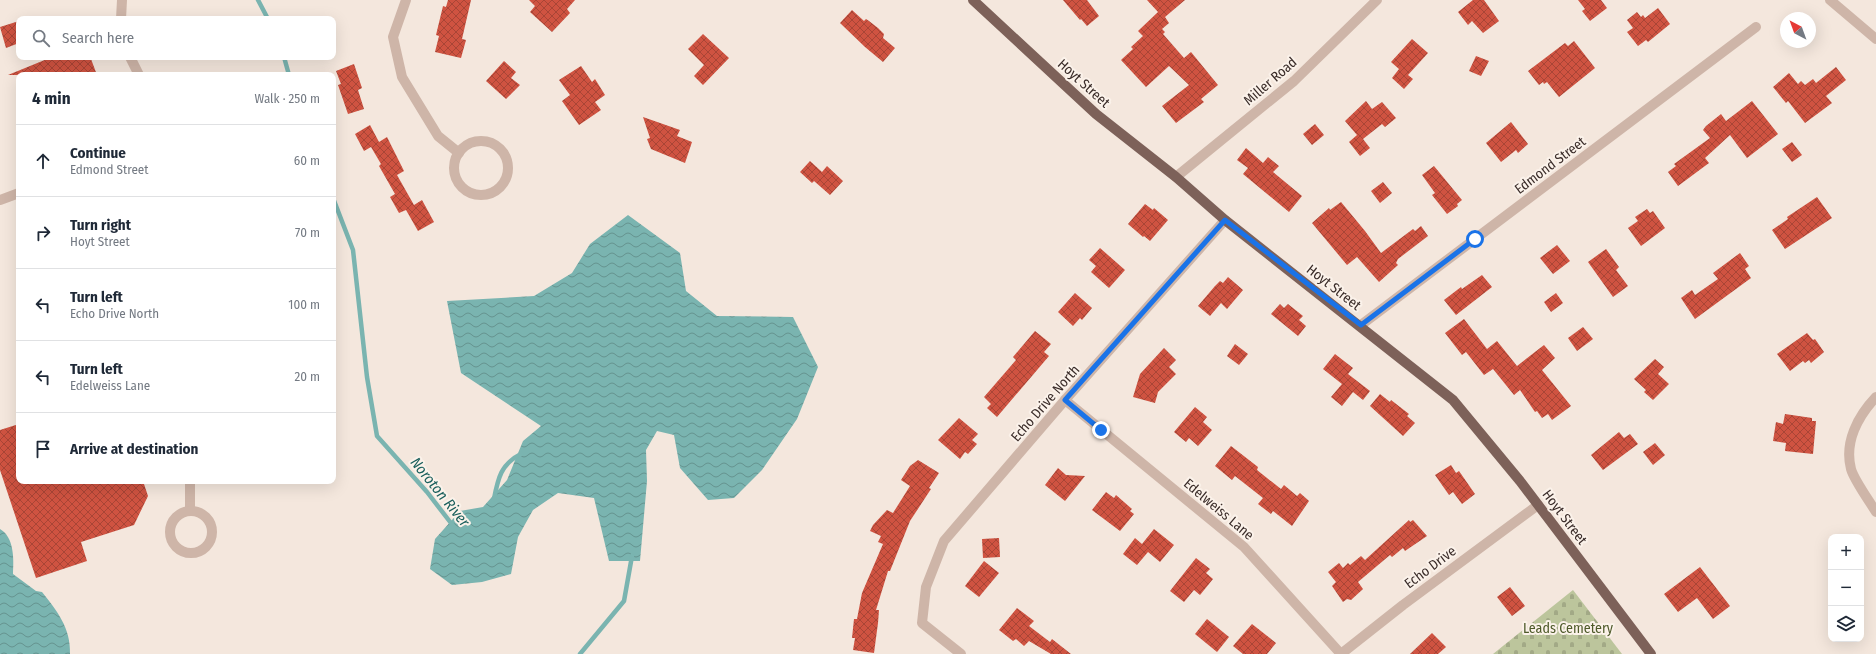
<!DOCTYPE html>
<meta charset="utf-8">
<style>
:root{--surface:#fff;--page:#f2f2f3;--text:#1f2937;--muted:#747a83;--line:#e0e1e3}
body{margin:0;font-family:"Fira Sans Condensed",sans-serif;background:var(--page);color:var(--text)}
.controls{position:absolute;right:12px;bottom:12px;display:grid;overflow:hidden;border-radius:8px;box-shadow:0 4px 16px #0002}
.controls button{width:36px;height:36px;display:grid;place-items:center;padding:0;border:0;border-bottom:1px solid var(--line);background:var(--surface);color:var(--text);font:20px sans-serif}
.compass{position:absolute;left:1780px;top:12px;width:36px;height:36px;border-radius:50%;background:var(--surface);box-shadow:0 4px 16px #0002;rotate:319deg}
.stop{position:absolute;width:12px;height:12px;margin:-9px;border:3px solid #1a73e8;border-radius:50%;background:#fff}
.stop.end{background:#1a73e8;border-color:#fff;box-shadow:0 1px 4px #0008}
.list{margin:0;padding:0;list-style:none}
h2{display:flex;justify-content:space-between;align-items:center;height:52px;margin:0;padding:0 16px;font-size:17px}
h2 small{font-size:13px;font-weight:400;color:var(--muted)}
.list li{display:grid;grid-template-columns:26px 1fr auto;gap:12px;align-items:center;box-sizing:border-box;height:72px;padding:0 16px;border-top:1px solid var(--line)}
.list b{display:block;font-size:15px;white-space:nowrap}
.list p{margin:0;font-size:13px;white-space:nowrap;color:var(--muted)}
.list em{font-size:13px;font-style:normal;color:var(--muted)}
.icon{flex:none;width:22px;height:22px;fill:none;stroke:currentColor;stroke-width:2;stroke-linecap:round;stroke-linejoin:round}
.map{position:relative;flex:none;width:1876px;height:654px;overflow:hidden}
.search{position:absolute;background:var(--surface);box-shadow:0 4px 16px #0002;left:16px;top:16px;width:320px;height:44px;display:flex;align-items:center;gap:10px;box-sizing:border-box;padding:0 14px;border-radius:8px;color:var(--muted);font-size:15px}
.panel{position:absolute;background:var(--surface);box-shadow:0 4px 16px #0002;left:16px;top:72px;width:320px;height:412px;border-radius:8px}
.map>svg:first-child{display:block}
</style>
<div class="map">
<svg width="1876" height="654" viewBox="0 0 1876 654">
<defs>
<pattern id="cemetery-stones" width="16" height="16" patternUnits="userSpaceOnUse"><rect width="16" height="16" fill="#bcc59c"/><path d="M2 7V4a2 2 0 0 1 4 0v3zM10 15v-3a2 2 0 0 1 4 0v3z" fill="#a2a986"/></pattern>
<pattern id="water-waves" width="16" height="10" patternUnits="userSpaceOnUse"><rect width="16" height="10" fill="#7ab4b0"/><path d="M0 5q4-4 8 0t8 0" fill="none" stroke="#65938f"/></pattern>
<pattern id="building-cross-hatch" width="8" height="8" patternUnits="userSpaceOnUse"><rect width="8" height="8" fill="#cf5341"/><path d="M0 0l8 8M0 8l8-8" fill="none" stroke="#a94536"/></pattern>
</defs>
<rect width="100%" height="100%" fill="#f4e7dd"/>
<path fill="url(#cemetery-stones)" d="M1573,590l49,64h-129z"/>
<g fill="url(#water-waves)">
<path d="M628,215l52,38 6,38 31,25 76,1 25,50 -21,52 -35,51 -28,28 -26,2 -28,-32 -6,-33 -17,-4 -11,19 1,31 -7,80h-31l-15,-63 -36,-5 -25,17 -15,27 -7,37 -29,8 -30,3 -22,-16 5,-30 25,-28 23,-4 24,-27 16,-39 18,-15 -80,-53 -14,-72 87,-5 38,-23 18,-29z"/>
<path d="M0,529c14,8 14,29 13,45l23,17 6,1c15,19 29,36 28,62h-70z"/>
</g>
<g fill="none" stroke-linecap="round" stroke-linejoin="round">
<g stroke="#7ab4b0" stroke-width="4.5">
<path d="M258,0l10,19"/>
<path d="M284,57l5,18"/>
<path d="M333,198l20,52 14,127 10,59 50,56 27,35"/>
<path d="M494,499c4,-21 7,-35 27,-45"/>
<path d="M580,654l44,-53 8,-45"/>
</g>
</g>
<g fill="url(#building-cross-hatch)">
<path d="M448,0h23l-9,39 4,1 -5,18 -26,-6 4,-16 -3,-1 7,-29 3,1z"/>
<path d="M529,0h46l-8,9 3,4 -18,19 -22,-20 5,-6z"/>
<path d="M1063,0h24l12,16 -12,10 -6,-7 -1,1z"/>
<path d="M1147,0h38l-20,17 4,6 -7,6 3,3 -2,2 21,24 7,-6 27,33 -17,14 3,3 -28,21 -14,-17 27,-21 -20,-19 -23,21 -25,-27 12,-11 -2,-2 12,-11 -5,-5 20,-19z"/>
<path d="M1473,0h11l15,21 -16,12 -11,-12 -4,4 -10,-13z"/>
<path d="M1578,0h23l6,8 -17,13 -8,-10 3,-2z"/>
<path d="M1658,8l12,16 -22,18 -2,-2 -8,6 -11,-14 6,-4 -6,-8 10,-8 4,5 2,-2 2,3z"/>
<path d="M852,10l12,11 2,-2 3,2 9,7 6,6 -1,4 12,10 -12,14 -18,-15 -25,-24z"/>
<path d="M19,21v22l-13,5 -6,-21z"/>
<path d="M703,34l26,24 -26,27 -9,-9 10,-11 -16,-16z"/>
<path d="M1412,39l16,14 -20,22 5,4 -9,10 -12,-11 7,-9 -8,-7z"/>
<path d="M1574,41l21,27 -36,29 -12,-15 -3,2 -1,-2 -4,3 -11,-14 37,-28 3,3z"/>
<path d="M1476,56l13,5 -8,15 -12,-5z"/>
<path d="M52,57h35l4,2 6,16h-89z"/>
<path d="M504,61l12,11 -5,6 9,7 -14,14 -20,-18z"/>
<path d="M354,64l8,24 -4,2 6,19 -16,5 -10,-29 3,-1 -5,-13z"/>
<path d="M581,66l11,16 3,-3 10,16 -10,7 6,8 -22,15 -17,-24 8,-6 -11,-15z"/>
<path d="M1836,67l10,13 -20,16 6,7 -27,20 -17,-22 -2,2 -13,-16 16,-14 9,11 3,-3 4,4 8,-6 3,4z"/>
<path d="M1366,101l6,8 10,-7 14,16 -11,9 -3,-3 -19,15 7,9 -10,8 -11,-14 8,-7 -12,-14z"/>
<path d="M1752,101l26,33 -31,24 -17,-23 -25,23 4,5 -31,23 -10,-14 8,-6 -2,-2 36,-26 -7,-8 3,-4 15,-12 5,7z"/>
<path d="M643,117l37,13 -3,6 15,6 -7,21 -34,-14 -4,-10 3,-1z"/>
<path d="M1511,122l17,22 -10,9 -2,-3 -15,12 -15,-19z"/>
<path d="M1315,124l9,11 -12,10 -9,-11z"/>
<path d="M370,125l9,17 8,-5 17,34 -7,4 17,30 8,-5 12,22 -16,9 -12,-21 -7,3 -9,-16 5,-3 -16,-28 2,-2 -10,-17 -7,4 -9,-17z"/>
<path d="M1792,142l10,13 -10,7 -10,-13z"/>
<path d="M1246,148l17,15 5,-6 11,9 -6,6 29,24 -13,16 -46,-38 5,-6 -11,-8z"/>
<path d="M810,161l12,11 5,-6 16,15 -13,14 -16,-14 -2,2 -12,-11z"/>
<path d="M1434,166l28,34 -5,4 1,2 -11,8 -15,-19 3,-2 -13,-18z"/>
<path d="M1383,182l9,11 -12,10 -9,-12z"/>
<path d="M1817,197l15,21 -47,31 -13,-19 16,-11 -1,-2z"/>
<path d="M1341,202l24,29 16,22 32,-24 2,2 6,-5 7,10 -30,23 -2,4 2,2 -19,17 -22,-25 -10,8 -35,-42 17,-15 1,2z"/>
<path d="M1145,204l8,6 1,-2 14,12 -18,21 -6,-5 -1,1 -15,-13z"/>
<path d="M1647,209l3,4 3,-2 12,17 -24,18 -13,-18 10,-7 -3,-4z"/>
<path d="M1557,245l13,16 -17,13 -13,-16z"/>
<path d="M1100,248l25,22 -16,18 -18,-16 5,-6 -7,-6z"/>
<path d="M1606,249l13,18 -3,3 12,16 -15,11 -25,-35z"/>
<path d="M1740,253l9,13 -4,3 6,9 -56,41 -14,-21 11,-8 3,5 23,-16 -5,-6z"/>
<path d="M1482,275l10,12 -36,28 -12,-15 17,-13 1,2z"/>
<path d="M1228,277l15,13 -16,19 -6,-6 -11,13 -12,-10 17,-20 5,-5 3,2z"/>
<path d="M1075,293l17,15 -10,12 -2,-2 -7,8 -15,-14z"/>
<path d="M1556,293l7,10 -12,9 -7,-10z"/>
<path d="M1280,304l4,4 4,-4 15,12 -4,4 7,6 -8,10 -27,-22z"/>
<path d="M1464,319l23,30 10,-8 20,25 27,-21 11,13 -13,12 29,36 -19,14 -4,-6 -6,4 -5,-7 -2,1 -15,-22 -6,5 -21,-26 -9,6 -18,-23 -4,3 -17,-22z"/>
<path d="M1583,327l10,12 -16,12 -9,-13z"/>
<path d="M1035,331l16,13 -7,8 5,4 -52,61 -10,-9 4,-4 -7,-7 32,-37 -3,-3z"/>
<path d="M1807,333l6,7 2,-1 9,13 -13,11 -2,-3 -4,3 -2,-2 -13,10 -13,-17z"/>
<path d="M1235,344l13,10 -9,11 -12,-9z"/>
<path d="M1164,348l12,12 -7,7 7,7 -18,18 -3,11 -22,-6 7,-23z"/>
<path d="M1335,354l18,14 -5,6 22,17 -7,9 -10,-8 -11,14 -11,-9 11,-13 -19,-15z"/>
<path d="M1655,359l9,8 -6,7 11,10 -16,16 -9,-8 2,-2 -12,-11z"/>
<path d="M1380,394l10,8 1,-2 18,14 -2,2 8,7 -12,13 -33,-30z"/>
<path d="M1195,407l12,10 -4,5 9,8 -14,16 -9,-8 -3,4 -12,-10z"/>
<path d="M1785,414l27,4v3h4l-3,33 -28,-3 1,-8 -13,-2 3,-19 7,2z"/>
<path d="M959,418l19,16 -6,6 5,4 -9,10 -3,-2 -5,7 -22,-19z"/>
<path d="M19,424v57h124l5,15 -14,29 -53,17 6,19 -51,17 -36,-108v-40z"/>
<path d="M1619,432l5,6 6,-4 8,10 -35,26 -12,-15z"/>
<path d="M1655,443l10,12 -12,10 -10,-13z"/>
<path d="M1231,446l27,21 -1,3 24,19 3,-4 13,11 3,-3 9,8 -17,25 -19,-15 -2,3 -13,-10 5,-6 -28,-22 -3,4 -17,-14z"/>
<path d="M918,460l21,13 -10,15 2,1 -21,32 -20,50h-2l-12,39h3l-1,13 -4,30 -21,-3 2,-12h-3l2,-19h3l5,-26 21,-49 -5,-2 3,-6 -11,-5 3,-6 14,-15 6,3 17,-27 -9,-6 9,-14z"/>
<path d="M1451,465l5,8 3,-2 16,23 -13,10 -9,-12 -4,3 -14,-20z"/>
<path d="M1058,468l8,7 19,1 -20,25 -20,-16z"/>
<path d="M1106,492l8,6 2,-3 16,14 -2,2 4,3 -14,17 -28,-21z"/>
<path d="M1409,520l1,2 3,-2 14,16 -22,15 -2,-3 -11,9 -2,-2 -32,27 5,7 -12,11 -4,-1 -4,3 -11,-16 4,-4 -8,-10 11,-9 4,5 5,-5 2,2 11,-9 4,4z"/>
<path d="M1154,529l20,16 -14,17 -12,-10 -11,13 -14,-11 12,-16 7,6z"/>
<path d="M999,538l1,19 -17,1 -1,-19z"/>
<path d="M1196,558l14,11 -4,4 7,6 -13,16 -6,-5 -10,12 -14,-11z"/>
<path d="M984,561l15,12 -20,24 -14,-11z"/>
<path d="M1700,567l30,39 -17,13 -16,-21 -19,14 -14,-18z"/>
<path d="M1510,587l15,19 -13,10 -15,-19z"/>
<path d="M1017,608l17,13 -5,5 21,16 2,-3 19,15h-20l-22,-13 -5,5 -8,-7 -3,2 -14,-11z"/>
<path d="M1207,619l22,18 -12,15 -22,-18z"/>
<path d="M1252,624l24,19 -9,11h-24l-10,-8z"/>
<path d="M1432,633l14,14 -8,7h-28z"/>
</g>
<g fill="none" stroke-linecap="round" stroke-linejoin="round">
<g stroke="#ceb5a8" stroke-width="10">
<path d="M406,0l-13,37 9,40 36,59 21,17"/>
<path d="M1830,0l46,39"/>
<path d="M121,19l1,-19"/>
<path d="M130,57l9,18"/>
<circle cx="481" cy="168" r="27"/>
<path d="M1176,177l118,-96 83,-81"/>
<path d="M0,200l19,-7"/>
<path d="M1361,325l395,-298"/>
<path d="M1876,397c-18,19 -32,45 -25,72 3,11 19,33 25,43"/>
<path d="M1065,400l179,147 97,107"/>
<path d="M190,481v30"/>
<circle cx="191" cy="532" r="21"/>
<path d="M961,654l-39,-31 4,-36 18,-46 121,-141 160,-180"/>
<path d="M1341,654l62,-49 135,-100"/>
</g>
<path stroke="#7d6159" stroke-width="10" d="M973,0l123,114 80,63 49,43 228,180 67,81 131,173"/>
</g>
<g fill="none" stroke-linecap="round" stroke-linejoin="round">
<path stroke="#1a73e8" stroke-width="5" d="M1101,430l-36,-30 160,-180 136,105 114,-86"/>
</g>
<g text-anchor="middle" stroke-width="4" stroke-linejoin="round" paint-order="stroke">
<g font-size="14" fill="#3a2c29" stroke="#fbf2ea">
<text transform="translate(1270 81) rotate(-41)" y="5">Miller Road</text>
<text transform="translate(1084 83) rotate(42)" y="5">Hoyt Street</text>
<text transform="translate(1550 165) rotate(-37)" y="5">Edmond Street</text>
<text transform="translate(1334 287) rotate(38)" y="5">Hoyt Street</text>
<text transform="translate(1045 403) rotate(-49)" y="5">Echo Drive North</text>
<text transform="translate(1219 509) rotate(40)" y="5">Edelweiss Lane</text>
<text transform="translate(1565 517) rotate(53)" y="5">Hoyt Street</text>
<text transform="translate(1430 567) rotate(-37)" y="5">Echo Drive</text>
</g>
<g font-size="14" fill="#4e5a2a" stroke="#fbf2ea">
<text x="1568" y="633">Leads Cemetery</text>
</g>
<g font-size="15" font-style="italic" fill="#1a5f5c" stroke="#fbf2ea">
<text transform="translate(440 492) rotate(51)" y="5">Noroton River</text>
</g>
</g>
</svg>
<div class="controls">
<button>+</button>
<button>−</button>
<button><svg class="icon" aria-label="layers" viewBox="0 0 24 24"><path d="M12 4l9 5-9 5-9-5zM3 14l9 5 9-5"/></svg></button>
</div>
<svg class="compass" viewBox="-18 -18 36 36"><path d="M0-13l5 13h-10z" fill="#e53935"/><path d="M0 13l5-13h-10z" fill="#747a83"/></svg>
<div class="stop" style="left:1475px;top:239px"></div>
<div class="stop end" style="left:1101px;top:430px"></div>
<div class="search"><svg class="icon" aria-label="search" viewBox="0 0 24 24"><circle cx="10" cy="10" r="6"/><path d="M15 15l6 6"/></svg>Search here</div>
<section class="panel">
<h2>4 min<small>Walk · 250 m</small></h2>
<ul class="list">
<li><svg class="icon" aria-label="ahead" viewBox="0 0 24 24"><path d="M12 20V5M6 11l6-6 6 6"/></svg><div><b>Continue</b><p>Edmond Street</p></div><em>60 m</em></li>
<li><svg class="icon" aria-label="right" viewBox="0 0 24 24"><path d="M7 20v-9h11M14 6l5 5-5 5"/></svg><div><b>Turn right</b><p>Hoyt Street</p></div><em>70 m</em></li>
<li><svg class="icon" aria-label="left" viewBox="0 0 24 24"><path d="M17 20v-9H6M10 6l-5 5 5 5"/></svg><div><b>Turn left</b><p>Echo Drive North</p></div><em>100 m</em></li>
<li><svg class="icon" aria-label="left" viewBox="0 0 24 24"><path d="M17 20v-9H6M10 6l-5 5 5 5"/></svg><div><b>Turn left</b><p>Edelweiss Lane</p></div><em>20 m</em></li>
<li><svg class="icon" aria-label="arrive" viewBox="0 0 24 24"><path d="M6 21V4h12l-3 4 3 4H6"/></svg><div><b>Arrive at destination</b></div></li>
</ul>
</section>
</div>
